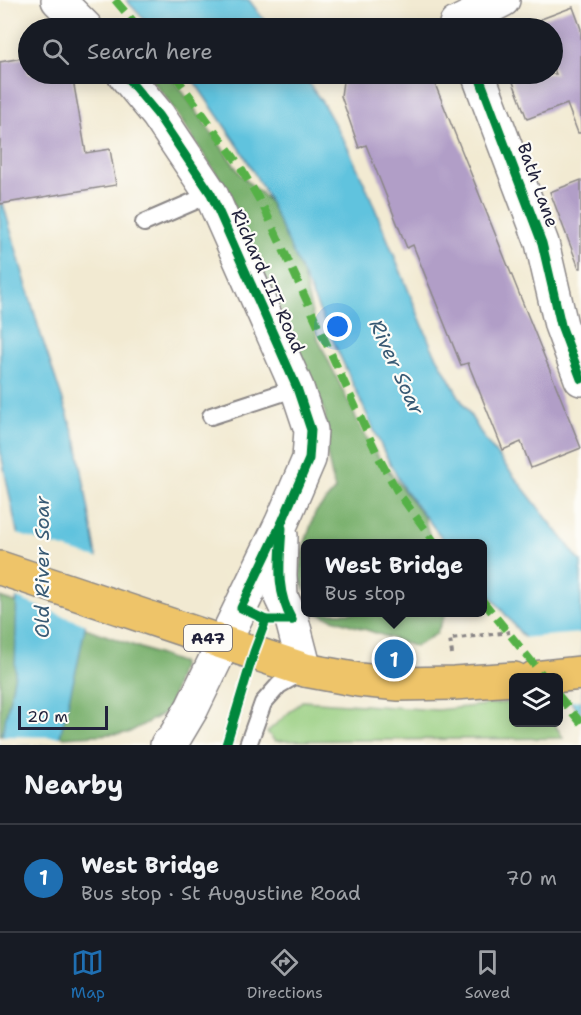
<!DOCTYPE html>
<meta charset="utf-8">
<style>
:root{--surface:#171b24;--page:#20242c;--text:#f1f3f6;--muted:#9ea1a6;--line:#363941;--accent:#1f6fb2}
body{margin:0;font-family:"Shantell Sans",sans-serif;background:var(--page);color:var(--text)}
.controls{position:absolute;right:18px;bottom:18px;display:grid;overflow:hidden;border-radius:9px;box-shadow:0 3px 15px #0003}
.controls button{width:54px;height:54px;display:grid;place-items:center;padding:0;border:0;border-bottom:2px solid var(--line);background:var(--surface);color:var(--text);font:30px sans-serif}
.scale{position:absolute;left:18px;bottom:15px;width:90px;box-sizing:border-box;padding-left:6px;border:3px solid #22223b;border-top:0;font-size:16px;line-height:21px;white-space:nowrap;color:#22223b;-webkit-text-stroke:4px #fdfcf7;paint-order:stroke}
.you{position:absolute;left:338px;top:327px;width:21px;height:21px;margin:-15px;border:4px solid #fff;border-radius:50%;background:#1a73e8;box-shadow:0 0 0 9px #1a73e833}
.badge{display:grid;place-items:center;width:39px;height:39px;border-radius:50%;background:var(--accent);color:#fff;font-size:20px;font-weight:700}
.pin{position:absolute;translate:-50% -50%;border:3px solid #fff;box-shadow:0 2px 6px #0006}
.popup{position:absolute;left:301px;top:539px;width:186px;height:78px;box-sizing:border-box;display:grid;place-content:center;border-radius:9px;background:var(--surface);filter:drop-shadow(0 2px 4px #0005);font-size:20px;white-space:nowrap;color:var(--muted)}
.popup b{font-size:22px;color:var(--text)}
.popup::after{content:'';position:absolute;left:50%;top:100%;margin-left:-12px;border:12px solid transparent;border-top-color:var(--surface)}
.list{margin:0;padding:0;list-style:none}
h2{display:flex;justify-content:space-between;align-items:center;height:78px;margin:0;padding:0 24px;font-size:26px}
h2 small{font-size:20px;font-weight:400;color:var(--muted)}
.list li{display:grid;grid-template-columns:39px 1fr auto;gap:18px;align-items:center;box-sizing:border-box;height:108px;padding:0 24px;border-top:2px solid var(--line)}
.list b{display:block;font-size:22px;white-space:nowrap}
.list p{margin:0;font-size:20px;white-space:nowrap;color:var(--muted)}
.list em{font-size:20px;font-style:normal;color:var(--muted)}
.icon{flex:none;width:33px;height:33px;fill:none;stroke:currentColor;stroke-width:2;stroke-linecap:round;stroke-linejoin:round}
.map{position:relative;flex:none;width:581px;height:745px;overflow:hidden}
.search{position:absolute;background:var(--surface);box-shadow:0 3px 15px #0003;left:18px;right:18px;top:18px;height:66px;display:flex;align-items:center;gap:15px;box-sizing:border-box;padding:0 21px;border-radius:33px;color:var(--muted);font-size:22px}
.sheet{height:186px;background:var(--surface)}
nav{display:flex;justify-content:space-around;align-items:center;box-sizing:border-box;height:84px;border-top:2px solid var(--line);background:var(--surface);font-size:16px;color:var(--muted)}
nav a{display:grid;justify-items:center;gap:3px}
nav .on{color:var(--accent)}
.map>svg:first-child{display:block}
</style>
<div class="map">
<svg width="581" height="745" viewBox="0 0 581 745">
<rect width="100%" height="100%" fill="#fdfcf7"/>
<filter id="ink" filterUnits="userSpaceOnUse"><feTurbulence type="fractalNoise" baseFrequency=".0167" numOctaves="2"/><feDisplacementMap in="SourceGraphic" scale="12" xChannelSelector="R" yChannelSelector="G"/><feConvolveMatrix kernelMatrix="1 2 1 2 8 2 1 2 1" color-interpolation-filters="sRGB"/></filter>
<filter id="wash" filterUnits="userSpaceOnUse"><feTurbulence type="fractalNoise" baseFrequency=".008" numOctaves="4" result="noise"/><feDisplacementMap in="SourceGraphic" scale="24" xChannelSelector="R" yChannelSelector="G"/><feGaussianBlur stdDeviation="1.35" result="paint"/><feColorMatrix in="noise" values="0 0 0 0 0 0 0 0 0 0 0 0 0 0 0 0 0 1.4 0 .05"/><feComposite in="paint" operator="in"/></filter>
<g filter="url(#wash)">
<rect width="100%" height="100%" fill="#f2ead2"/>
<path fill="#98ce80" stroke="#5d785e" stroke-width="1.5" d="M302,701l135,9 76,-8 1,20 40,1 9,15 -288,3 -8,-9z"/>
<g fill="#7ab16e" stroke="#4e6a54" stroke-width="1.5">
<path d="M146,74h21l11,11 63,90 28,26 32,66 17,72 44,91 17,28 45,59 8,26 -126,1 -1,47 -6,-14 6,-34 10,-30 20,-23 -8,-36 -2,-41 -97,-222 -63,-95z"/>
<path d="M0,597l182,66 -14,48 -40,22 -64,4 -64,-1z"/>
<path d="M316,613l130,-1v1l-10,21 -21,13c-33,-13 -66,-22 -99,-34z"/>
</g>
<g fill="#60c3de" stroke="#41728c" stroke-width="1.5">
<path d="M126,0h123l21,28h-118z"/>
<path d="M189,74h113l20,28 25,44 20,43 65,159 29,52 23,38 97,124v154l-54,-75 -44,-54 -1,-43 -36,-1 -42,-54 -20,-37 -118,-258 -25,-44z"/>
<path d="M0,193l39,136 38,114 21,120 -20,99 -20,83h-58l15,-71 3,-138 -18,-87z"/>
</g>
<g fill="#f2ead2">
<path d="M14,533l86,26 -11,67 -75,-29z"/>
<path d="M581,633v67l-14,2 -47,-64z"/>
<path d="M0,736l63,1 -2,8h-61z"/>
</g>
<g id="blocks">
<g fill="#b19ec7">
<path d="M573,7l8,22v104h-3l-11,-29 -40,15 -17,-45h46l-4,-10v-36h-13l-3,-7z"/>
<path d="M28,57v17h44l14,79 24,-4 6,36 -116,19v-142z"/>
<path d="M344,74h87l150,374 -50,20 -10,-26 -18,8 -35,-87 -7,2 -48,-120 -6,3 -41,-103 -7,3 -18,-52z"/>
<path d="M581,180v88h-2l-29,-76z"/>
</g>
</g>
</g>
<g filter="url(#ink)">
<use href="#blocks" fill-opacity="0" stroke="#8a8686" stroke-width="1.5"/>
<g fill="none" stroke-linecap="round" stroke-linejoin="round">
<defs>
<g id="service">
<path d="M144,223l67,-29"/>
<path d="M211,416l86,-28"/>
<path d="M248,745l15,-42 16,-18 26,-15"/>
</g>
<g id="minor">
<path d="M58,0l28,28"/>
<path d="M456,24l47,-24"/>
<path d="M124,74l34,41 53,79 86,194 14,42 -2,29 -27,63 -90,186 -19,32 -6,5"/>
<path d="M478,74l64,169 19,82 20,54"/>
<path d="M281,536l-1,39 1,22 11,23 13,50"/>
</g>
<g id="primary">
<path d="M0,568l305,102 54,10 40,4 55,-1 60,-4"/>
<path d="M534,678l47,-5"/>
</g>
</defs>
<use href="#service" stroke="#8a8686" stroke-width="20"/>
<use href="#minor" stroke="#8a8686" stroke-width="36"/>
<use href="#primary" stroke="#8a8686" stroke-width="36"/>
<path stroke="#8a8686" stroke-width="4" stroke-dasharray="4.5 4.5" stroke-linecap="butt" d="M452,654l-2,-15 60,-7"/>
<use href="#service" stroke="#fff" stroke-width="16"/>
<use href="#minor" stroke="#fff" stroke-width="33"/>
<use href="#primary" stroke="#eec469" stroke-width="33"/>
<g stroke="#55b146" stroke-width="8" stroke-dasharray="15 8" stroke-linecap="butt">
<path d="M115,0l24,28"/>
<path d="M174,74l64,89 27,47 114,248 18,33 39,53"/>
<path d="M482,600l63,78"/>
<path d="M558,695l23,28"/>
</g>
<defs>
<g id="cycleway">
<path d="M124,74l34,41 53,79 86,194 14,42 -2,29 -27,63 -41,86 25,12h26"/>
<path d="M478,74l64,169 19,82 20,54"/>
<path d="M282,528c-2,33 -7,62 10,92"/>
<path d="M226,745l28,-93 12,-32"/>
</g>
</defs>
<use href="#cycleway" stroke="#fdfcf7" stroke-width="13"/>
<use href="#cycleway" stroke="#00873e" stroke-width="9"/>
</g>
</g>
<g text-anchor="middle" stroke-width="4.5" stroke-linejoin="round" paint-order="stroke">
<rect fill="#fdfcf7" stroke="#646373" stroke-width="1.5" x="184" y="625" width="48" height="26" rx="4.5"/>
<g font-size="16" font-weight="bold" fill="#22223b">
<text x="208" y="644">A47</text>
</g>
<g font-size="18" fill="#22223b" stroke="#fdfcf7">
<text transform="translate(538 185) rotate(70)" y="6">Bath Lane</text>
<text transform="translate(268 281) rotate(66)" y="6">Richard III Road</text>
</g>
<g font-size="20" font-style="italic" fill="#385a74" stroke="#fdfcf7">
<text transform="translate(397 367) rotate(65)" y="7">River Soar</text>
<text transform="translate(42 567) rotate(-90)" y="7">Old River Soar</text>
</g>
</g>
</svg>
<div class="controls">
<button><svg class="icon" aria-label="layers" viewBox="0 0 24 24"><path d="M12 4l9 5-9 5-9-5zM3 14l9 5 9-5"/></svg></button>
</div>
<div class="scale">20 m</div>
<div class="you"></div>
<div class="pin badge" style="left:394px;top:659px">1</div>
<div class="popup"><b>West Bridge</b>Bus stop</div>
<div class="search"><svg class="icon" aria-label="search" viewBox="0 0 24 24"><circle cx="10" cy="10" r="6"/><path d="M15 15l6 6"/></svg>Search here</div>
</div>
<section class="sheet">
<h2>Nearby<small></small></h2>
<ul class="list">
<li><span class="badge">1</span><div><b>West Bridge</b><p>Bus stop · St Augustine Road</p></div><em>70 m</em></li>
</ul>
</section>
<nav>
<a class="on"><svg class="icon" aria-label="map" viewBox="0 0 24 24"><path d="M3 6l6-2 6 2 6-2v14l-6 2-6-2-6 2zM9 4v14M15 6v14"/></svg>Map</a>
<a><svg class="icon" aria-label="directions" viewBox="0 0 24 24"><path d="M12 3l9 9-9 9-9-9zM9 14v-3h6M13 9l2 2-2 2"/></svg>Directions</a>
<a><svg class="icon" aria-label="saved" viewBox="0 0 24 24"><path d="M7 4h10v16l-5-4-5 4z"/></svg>Saved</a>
</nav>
